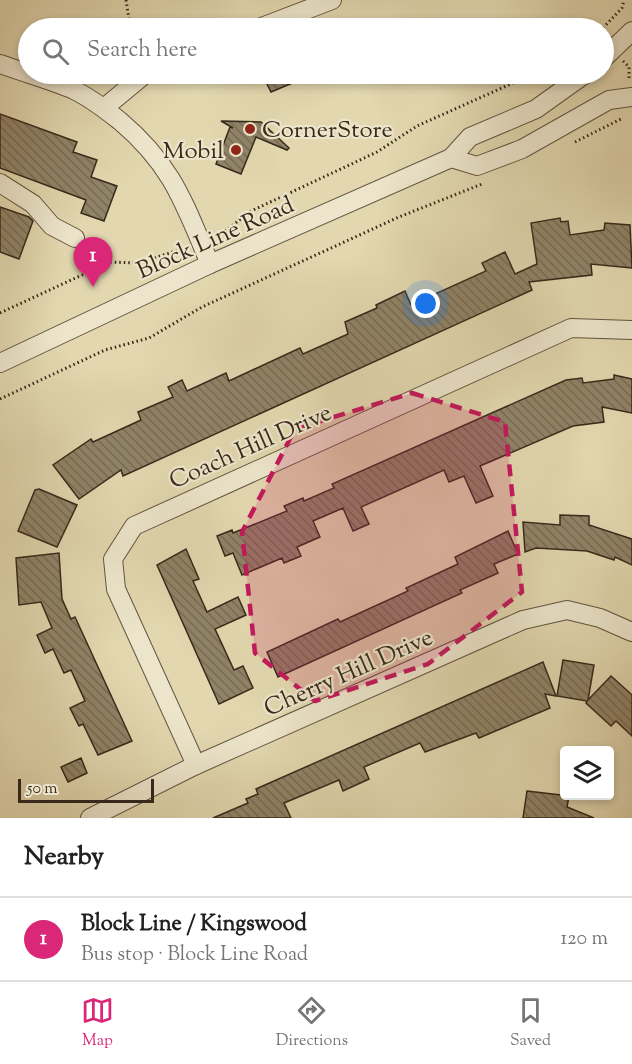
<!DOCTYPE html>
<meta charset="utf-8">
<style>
:root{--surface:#fff;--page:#f6f6f6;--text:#222;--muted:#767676;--line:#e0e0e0;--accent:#db2777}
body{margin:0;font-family:"Sorts Mill Goudy",serif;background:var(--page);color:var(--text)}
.controls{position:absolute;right:18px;bottom:18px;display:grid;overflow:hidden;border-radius:6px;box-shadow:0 3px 9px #0003}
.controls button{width:54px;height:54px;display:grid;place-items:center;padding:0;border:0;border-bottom:2px solid var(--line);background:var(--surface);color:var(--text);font:30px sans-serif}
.scale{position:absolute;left:18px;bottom:15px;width:136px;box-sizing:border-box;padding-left:6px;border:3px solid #38291a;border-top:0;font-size:16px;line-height:21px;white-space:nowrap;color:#38291a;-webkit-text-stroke:4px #ece5cb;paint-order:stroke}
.you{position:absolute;left:426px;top:304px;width:21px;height:21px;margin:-15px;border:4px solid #fff;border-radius:50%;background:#1a73e8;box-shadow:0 0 0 9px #1a73e833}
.badge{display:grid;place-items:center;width:39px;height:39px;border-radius:50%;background:var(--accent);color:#fff;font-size:20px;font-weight:700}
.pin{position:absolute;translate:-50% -50px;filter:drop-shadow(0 2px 3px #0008)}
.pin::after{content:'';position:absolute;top:32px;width:21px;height:18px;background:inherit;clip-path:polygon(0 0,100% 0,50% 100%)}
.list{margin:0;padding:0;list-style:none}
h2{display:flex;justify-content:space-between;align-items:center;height:78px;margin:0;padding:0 24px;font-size:26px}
h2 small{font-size:20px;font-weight:400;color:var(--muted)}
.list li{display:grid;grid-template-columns:39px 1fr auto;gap:18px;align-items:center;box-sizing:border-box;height:84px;padding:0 24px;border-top:2px solid var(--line)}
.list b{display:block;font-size:22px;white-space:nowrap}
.list p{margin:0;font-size:20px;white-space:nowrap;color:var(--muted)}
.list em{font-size:20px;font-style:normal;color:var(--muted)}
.icon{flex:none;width:33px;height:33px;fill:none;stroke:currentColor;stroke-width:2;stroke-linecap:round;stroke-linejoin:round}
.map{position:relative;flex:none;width:632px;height:818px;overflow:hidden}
.search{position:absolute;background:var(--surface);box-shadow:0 3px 9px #0003;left:18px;right:18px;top:18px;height:66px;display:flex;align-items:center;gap:15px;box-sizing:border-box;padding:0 21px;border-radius:33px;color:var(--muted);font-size:22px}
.sheet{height:162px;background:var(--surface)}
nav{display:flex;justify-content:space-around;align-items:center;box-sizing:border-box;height:84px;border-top:2px solid var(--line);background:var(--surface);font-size:16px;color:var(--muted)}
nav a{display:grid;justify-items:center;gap:3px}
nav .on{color:var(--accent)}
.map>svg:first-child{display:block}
</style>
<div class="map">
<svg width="632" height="818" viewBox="0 0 632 818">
<defs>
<pattern id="building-back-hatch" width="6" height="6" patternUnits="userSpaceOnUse" patternTransform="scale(1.5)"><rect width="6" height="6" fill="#908367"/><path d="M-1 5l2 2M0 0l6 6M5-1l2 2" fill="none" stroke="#776b54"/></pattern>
</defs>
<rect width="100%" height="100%" fill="#e2d7af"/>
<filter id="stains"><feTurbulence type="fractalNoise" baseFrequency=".00333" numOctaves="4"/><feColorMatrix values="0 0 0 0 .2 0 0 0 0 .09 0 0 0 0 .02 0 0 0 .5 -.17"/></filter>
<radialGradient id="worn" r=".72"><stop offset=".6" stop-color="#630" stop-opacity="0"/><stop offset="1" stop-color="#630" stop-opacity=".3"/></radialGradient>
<g fill="url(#building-back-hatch)" stroke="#38291a" stroke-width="1.5">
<path d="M262,74h52l-43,18z"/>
<path d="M0,114l77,28 -4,10 24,8 -6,17 26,9 -13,35 -23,-8 5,-13 -86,-32z"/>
<path d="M221,121l40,1 28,26 -2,2 -31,-13 -15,37 -25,-10 14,-37 3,1z"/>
<path d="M0,207l29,10 4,4 -14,38 -19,-7z"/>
<path d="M560,218l1,4 7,-1 2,14 34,-5 1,-7 25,2 2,43 -41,-4 1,11 -63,7 3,8 -409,186 -2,-6 -42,29 -26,-34 38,-26 2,3 48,-22 -3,-8 35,-15 -5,-10 14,-7 5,11 39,-18 3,8 71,-33 3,6 45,-20 -3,-12 32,-14 -1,-3 29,-14 6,14 75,-34 -4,-8 23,-11 10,22 22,-10 -6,-41z"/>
<path d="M614,375l18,4v34l-30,-6 2,15 -31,4 -93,40 13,30 -17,7 -12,-27 -15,6 -5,-12 -83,37 8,17 -16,7 -10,-23 -30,13 7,16 -23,10 4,9 -17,7 -2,-5 -40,17 -9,-22 -8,3 -8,-20 15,-6 1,3 54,-22 -3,-5 19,-8 1,3 30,-13 -2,-4 234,-104 16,-2 1,5 31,-4z"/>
<path d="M39,489l38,16 -20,42 -39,-16 17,-41z"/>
<path d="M560,515l29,1v9l43,14v26l-17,-8 -1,3 -27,-9 -51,-3 -11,4 -2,-30 37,3z"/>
<path d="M508,531l10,23 -24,10 4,9 -38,17 2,3 -184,84 -11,-25 71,-33 2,3 68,-31 -2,-3 52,-24 -3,-7z"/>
<path d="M186,549l13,30 -6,2 14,31 31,-15 8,18 -31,14 19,41 9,-4 10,22 -34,16 -62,-139z"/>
<path d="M59,553l3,46 9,20 4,-2 57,124 -34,14 -15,-31 -4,2 -9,-18 15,-7 -14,-31 -7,3 -11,-24 -8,4 -8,-18 15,-7 -11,-26 -22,3 -3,-47z"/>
<path d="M563,660l31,5 -6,35 23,-24 21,19v41l-16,-15 -5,5 -25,-23 1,-2 -30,-5z"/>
<path d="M543,662l13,34 -11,-2 5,14 -71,30 -3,-5 -51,19 -5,-9 -56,24 5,12 -26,12 -4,-11 -55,23 7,15h-78l35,-15 -2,-4 12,-5 -2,-5z"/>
<path d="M81,758l6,15 -19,9 -7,-15z"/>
<path d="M527,791l42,5 -2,11 27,11h-71z"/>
</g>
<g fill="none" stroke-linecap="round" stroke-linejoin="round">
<defs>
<g id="minor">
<path d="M259,28l73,-28"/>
<path d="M604,58l28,-27"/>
<path d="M0,64c25,9 50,16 74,26 17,8 32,20 46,31 53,45 64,82 90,143"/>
<path d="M104,108l41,-34"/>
<path d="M451,158l26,8 45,-17 87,-49 23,-3"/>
<path d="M0,183l33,21 19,22 23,12"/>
<path d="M0,363l210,-99 241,-106 19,-21 66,-28 49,-35"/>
<path d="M196,765l-80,-176 -3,-30 21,-33 437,-198 61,2"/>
<path d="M90,818l106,-53 327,-145 44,-10 33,8 32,14"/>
</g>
</defs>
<use href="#minor" stroke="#62543f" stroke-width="20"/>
<g stroke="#38291a" stroke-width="3" stroke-dasharray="1.5 3" stroke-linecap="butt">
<path d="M126,0l4,26"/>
<path d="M603,28l19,-20 2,-8"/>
<path d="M623,61l6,6v13"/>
<path d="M575,142l48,-24"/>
<path d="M217,235l10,-5 22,-18 128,-60 40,-26 116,-52"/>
<path d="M0,313l110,-51 28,1 48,-15"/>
<path d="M0,399l105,-49 44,-12 53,-31 197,-90 83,-33"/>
</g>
<use href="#minor" stroke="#ece5cb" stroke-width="18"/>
</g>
<path fill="#c2185b" fill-opacity="0.2" stroke="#c2185b" stroke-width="4.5" stroke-dasharray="12 8" stroke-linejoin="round" d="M412,393l93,29 17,170 -94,72 -113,37 -60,-48 -13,-121 53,-103z"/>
<g fill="#8f2418" stroke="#ece5cb" stroke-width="2">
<circle cx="250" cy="129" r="6"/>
<circle cx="236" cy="150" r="6"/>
</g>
<g text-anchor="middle" stroke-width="4.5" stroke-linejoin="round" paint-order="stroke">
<g font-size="24" fill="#38291a" stroke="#ece5cb" text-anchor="start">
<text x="262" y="137">CornerStore</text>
<text x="224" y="158" text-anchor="end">Mobil</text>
</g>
<g font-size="24" fill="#38291a" stroke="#ece5cb">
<text transform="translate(215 237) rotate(-24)" y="8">Block Line Road</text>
<text transform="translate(250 446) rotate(-24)" y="8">Coach Hill Drive</text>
<text transform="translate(348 672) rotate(-24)" y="8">Cherry Hill Drive</text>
</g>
</g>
<rect width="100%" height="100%" filter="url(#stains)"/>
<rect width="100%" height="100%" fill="url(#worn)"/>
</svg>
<div class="controls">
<button><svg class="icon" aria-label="layers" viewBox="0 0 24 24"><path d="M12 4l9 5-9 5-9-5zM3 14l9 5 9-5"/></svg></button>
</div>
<div class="scale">50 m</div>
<div class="you"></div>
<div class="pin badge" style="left:93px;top:287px">1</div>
<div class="search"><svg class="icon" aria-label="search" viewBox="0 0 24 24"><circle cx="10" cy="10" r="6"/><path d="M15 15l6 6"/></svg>Search here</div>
</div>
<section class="sheet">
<h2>Nearby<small></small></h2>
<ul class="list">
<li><span class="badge">1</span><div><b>Block Line / Kingswood</b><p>Bus stop · Block Line Road</p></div><em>120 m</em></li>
</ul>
</section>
<nav>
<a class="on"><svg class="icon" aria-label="map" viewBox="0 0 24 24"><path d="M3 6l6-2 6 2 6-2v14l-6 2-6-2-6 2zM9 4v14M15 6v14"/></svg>Map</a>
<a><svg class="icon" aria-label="directions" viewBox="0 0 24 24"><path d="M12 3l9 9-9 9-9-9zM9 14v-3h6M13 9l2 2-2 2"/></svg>Directions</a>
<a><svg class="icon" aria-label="saved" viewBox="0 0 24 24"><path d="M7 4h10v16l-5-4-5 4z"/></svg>Saved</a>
</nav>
